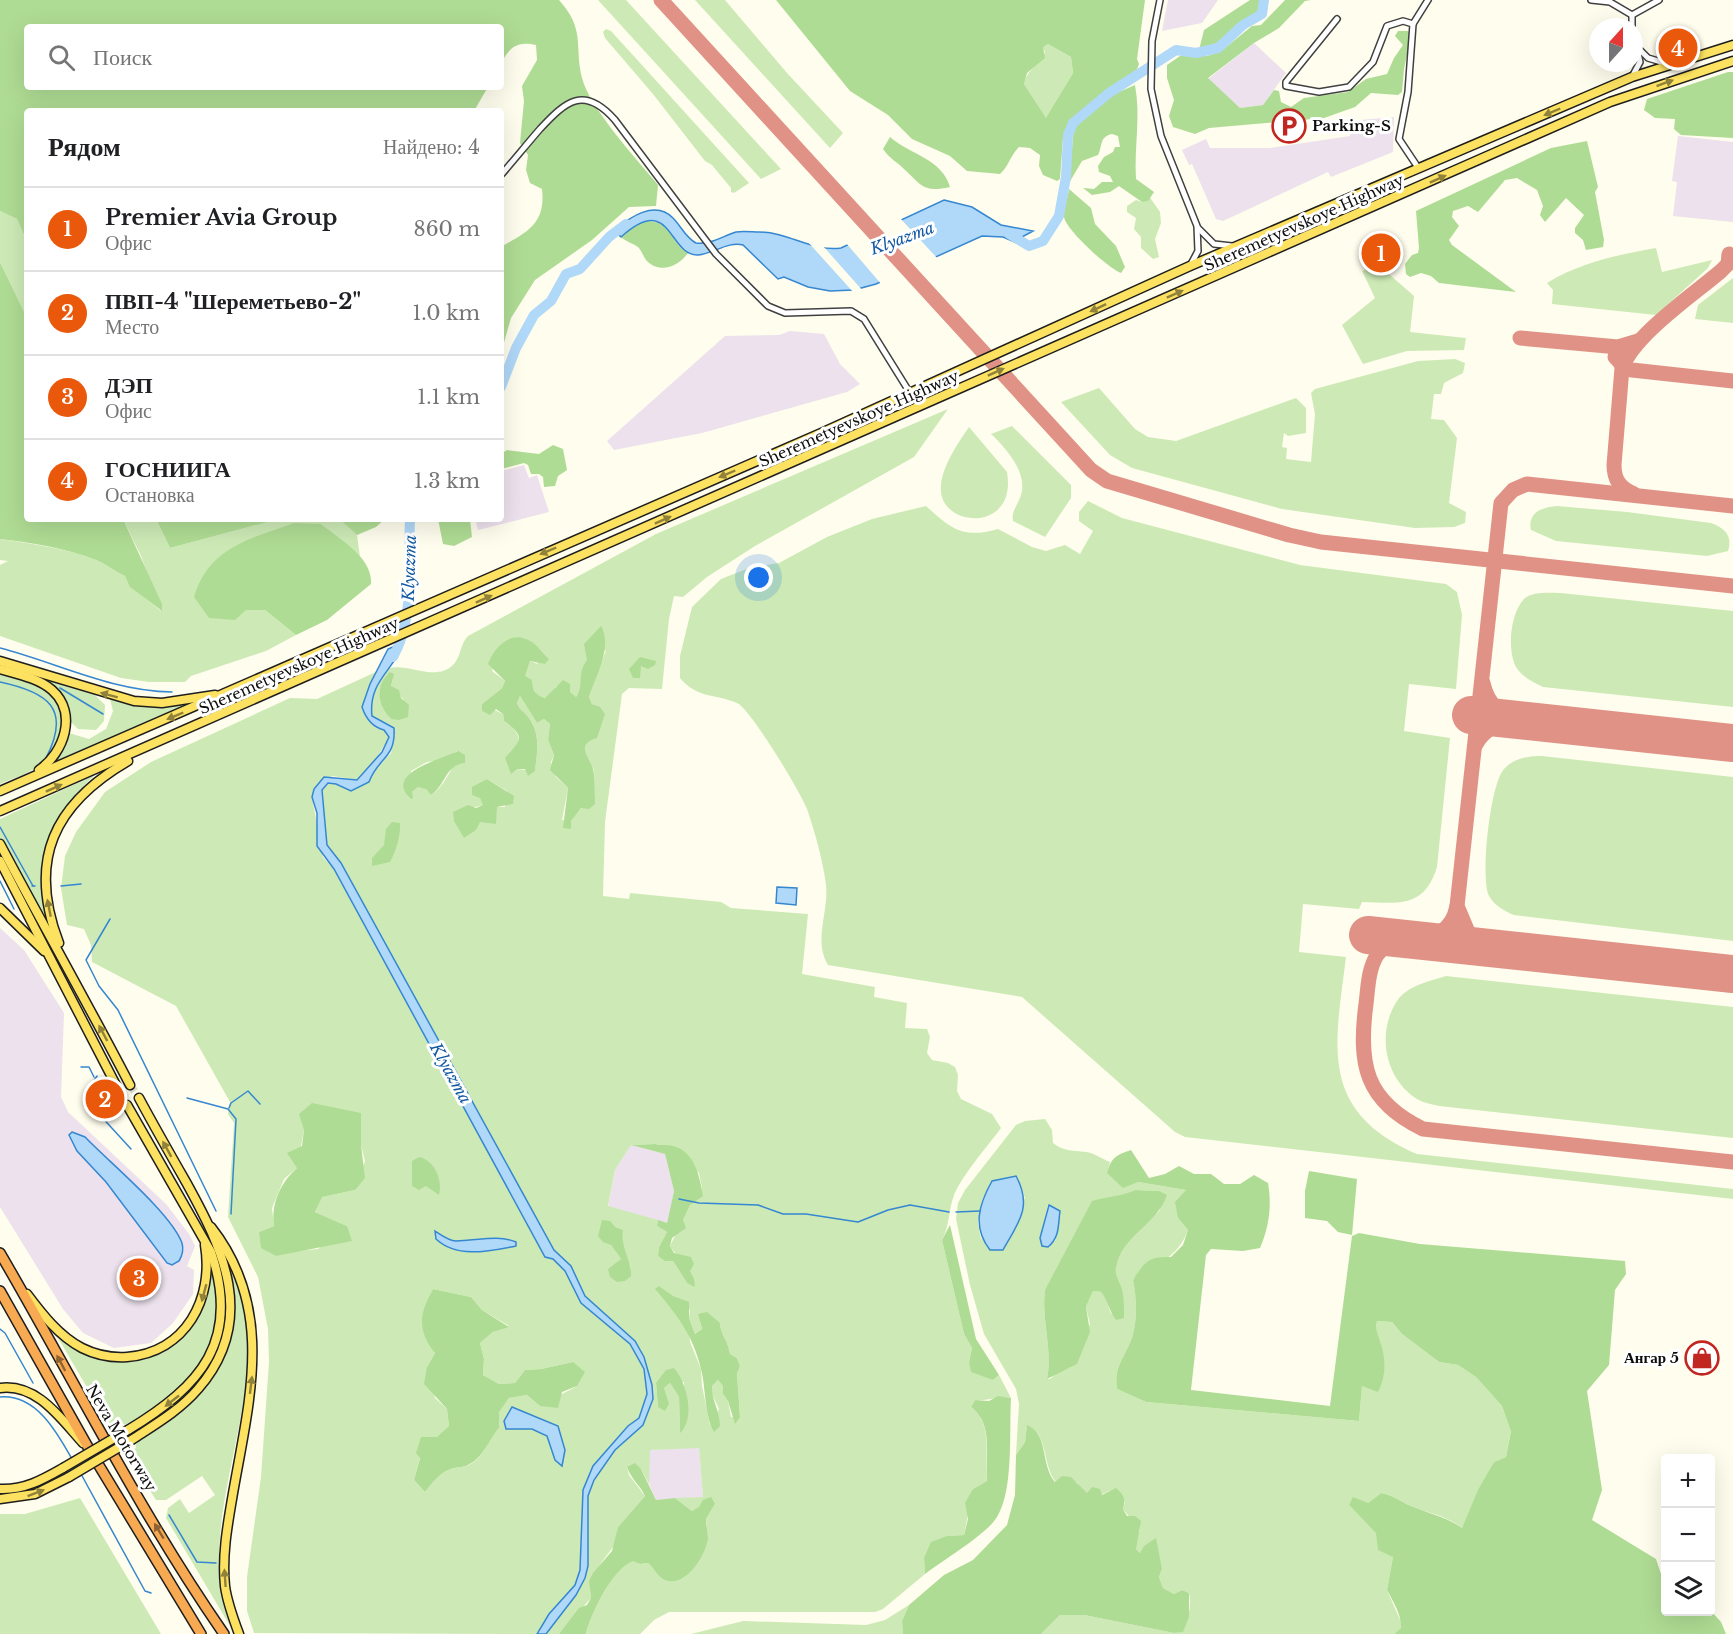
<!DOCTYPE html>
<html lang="ru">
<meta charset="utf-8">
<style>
:root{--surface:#fff;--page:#f6f6f6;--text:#202124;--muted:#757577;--line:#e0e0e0;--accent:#ea580c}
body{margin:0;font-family:"Libre Baskerville",serif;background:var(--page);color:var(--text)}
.controls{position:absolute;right:18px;bottom:18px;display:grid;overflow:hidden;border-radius:6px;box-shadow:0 6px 24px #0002}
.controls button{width:54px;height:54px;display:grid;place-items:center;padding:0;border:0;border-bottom:2px solid var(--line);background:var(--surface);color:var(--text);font:30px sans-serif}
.compass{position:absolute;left:1589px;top:18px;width:54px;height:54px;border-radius:50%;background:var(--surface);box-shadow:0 6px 24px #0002;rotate:21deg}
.you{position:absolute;left:759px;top:578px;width:21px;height:21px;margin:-15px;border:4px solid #fff;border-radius:50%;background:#1a73e8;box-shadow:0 0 0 9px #1a73e833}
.badge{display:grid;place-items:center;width:39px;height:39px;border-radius:50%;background:var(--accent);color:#fff;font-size:20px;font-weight:700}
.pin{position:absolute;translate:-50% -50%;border:3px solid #fff;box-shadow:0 2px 6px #0006}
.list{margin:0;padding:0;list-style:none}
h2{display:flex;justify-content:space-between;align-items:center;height:78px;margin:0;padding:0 24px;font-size:26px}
h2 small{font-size:20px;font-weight:400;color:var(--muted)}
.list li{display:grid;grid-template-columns:39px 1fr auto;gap:18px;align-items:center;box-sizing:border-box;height:84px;padding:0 24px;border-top:2px solid var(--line)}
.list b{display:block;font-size:22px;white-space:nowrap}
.list p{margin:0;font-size:20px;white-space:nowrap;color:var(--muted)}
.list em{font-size:20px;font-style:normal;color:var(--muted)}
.icon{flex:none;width:33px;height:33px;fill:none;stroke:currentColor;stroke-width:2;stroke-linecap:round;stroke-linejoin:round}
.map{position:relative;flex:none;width:1733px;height:1634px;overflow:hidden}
.search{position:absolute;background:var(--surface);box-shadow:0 6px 24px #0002;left:24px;top:24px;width:480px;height:66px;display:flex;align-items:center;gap:15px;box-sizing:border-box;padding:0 21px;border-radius:6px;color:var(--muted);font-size:22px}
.panel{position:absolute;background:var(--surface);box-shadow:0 6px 24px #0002;left:24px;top:108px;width:480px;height:414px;border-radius:6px}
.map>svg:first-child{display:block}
</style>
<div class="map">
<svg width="1733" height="1634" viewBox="0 0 1733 1634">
<rect width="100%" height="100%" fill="#fffded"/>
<g fill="#ece1ec">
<path d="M1168,0h50l-16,23 -40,8z"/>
<path d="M1254,43l32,30 -23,32 -23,3 -32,-29z"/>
<path d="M1394,117l-1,35 -62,25 -3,-5 -105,49 -7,-2 -24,-55 -3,1 -7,-15 24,-11 4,9h60l80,-12 -1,-15z"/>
<path d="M1678,136l55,6v80l-60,-6 4,-34 -5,-1z"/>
<path d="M790,331l34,3 16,30 20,20 -13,8 -145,41 -88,17 -7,-9 118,-105 54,-1z"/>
<path d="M524,465l5,13 8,-3 12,37 -71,18 -3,-11h26v-48z"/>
<path d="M0,928l24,22 40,63 -3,84 7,15 98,92 23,30 6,12 -8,20 7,4 -1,24 -20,29 -22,20 -37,5 -31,-15 -20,-24 -63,-102z"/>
<path d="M631,1145l34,9 9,37 -7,32 -59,-16 7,-37z"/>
<path d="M699,1447l4,50 -47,3 -7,-16v-34z"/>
</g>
<g fill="#cdeab6" fill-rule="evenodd">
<path d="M598,0h28l155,169 -20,10z"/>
<path d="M695,0h30l62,73 56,60 -13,15z"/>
<path d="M606,29l5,2 138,152 -15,10 -3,-1v-4l-19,-23 -7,-4 -52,-67 -48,-56 -2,-6z"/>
<path d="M1048,44l23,13 2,16 -27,46 -22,-35c3,-15 15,-18 21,-32l-3,-5z"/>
<path d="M1149,196l11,16 1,11 -6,16 4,18 -6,2 -12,-11v-11l-7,-8 2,-11 -9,-6v-6l9,-6 6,2z"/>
<path d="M0,211l17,8 10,23v76l-27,-56z"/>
<path d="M1656,248l6,24 50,-12 -4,8 -52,47 -104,-11 1,-14 -6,-7c34,-21 71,-28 109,-35z"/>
<path d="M1369,268l3,6 6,-2 12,3 24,21 -4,36 56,6 -2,12 -57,1 -44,13 -21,-39 33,-27 -13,-27z"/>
<path d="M1733,278v45l-38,-4 3,-14z"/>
<path d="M1455,359l10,4 -2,10 -19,10 -3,11h-7l-3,25 13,1 13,18 -8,65 17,9 -1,11 -11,4 -39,1 -133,-19 -150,-41 -22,-13 -49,-53 38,-14 36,41 13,8 28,4 120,-43 10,10v25l-18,3 -4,-3 -2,14 5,1 -1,11 25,3 4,-48 -4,-21 4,-4 103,-28z"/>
<path d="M948,409l-34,48 -159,89 -48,31 -24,20 -9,-1 -5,23 -7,70 -33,-1 -7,6 -17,128 -2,74 26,3 1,-6 91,9 10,6 77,6 -6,60 73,13 -1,10 33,6 -2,25 22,1 3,8 -3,16 5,7 16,3 7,4 3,8 -1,16 4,8 31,15 9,14c-14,19 -38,46 -47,67 -6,16 -4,30 -12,45l22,94 8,14 -3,14 24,18 6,-5 12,23c-13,-2 -22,3 -36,2l-4,7c23,18 13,48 16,74l-14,8 -9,46 -17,1 -23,22 1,16 -42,35 -8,3h-206l-15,8 -14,14h-54c5,-21 27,-66 47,-74l7,4 8,-1 18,17 9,1 33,-45 -2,-17 9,-15 -23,7 -17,-13 28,-1 -4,-49 -49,2 -1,34 -8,-15 -14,-2 2,8 16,21 -27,31 -2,16 -15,20 -11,26 1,9 -32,36h-13l30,-39 9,-17 3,-12v-70l6,-16 21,-30 28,-25 10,-26 -1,-14 -8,-28 -59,-61 -14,-30 -17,-16 -227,-405 -5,-55 6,-7 8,1 15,7 18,-9 3,-9 19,-20 2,-9 -6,-20 -15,-8c-2,-20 4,-33 17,-48 20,-5 46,14 64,-3 8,-8 7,-21 15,-29l188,-102zM524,638l14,26 -8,-3 -6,15 13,19 8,3 7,-5 4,-7 20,11c16,-28 -9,-26 30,-47l-17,47 3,7 8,4 -15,39v9l9,14 1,25 -20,19 -4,7 -9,-1 6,-32 -12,-11 -5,-15 3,-7 -6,-15 2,-16 -6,-5 -7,4 -17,-27 -3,7c3,8 7,9 12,15 12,15 8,36 6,53l-18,-2 -7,-17c16,-11 7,-22 -6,-31l-1,-7 -21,-10 20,-16 3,-7 -13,-10 15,-31zM387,675l6,3 -2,8 13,14 -13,19c-13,-13 -14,-31 -4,-44zM457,751c-1,13 -14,37 -26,44l-5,-7 -8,-1 -6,5 -1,-21 16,-9 16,-2zM487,779l20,12 -2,16h-8l-17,15 -26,-1v-9l30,-7 -4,-7v-14zM655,1144l8,2 36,27 3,15 -12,17 -20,41c6,10 14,14 20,25l-3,12 -14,-22 -15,-5 1,-9 8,-15 -10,-6 1,-6 -50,-14 7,-36 16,-25zM622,1230l-1,8 10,30 -15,-3 5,-6 -10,-14zM659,1286l31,24 -1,8 6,16 7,-5 -2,-7 12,-3 8,4c0,11 9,19 10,31l7,4 3,8 -3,8 3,43h-9l-3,-16 -5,-7v-8l-5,-6 -6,6v8l7,15 -9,16 -8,-39 -1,-17 -11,-27 -1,-11zM684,1382l-4,50 -1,-35 -9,-14 -6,5 -6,19 -2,-24z"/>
<path d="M1012,426l59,59v13l-26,39 -32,-16c-2,-10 5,-16 8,-26 7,-22 -15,-47 -30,-61z"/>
<path d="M969,427l38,45c11,63 -71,56 -66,13 2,-20 17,-42 28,-58z"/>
<path d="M1088,501l34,17 178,47 146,19 11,8 5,23 -6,74 -47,-5 -5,47 46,7 -13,129c-13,42 -39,36 -75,35l-3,7 -56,-5 -4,48 47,5c-11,89 -28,154 71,197l316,35v10l-548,-62 -10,-5 -153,-135 -194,-32c-15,-25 1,-53 -2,-80 -3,-24 -11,-53 -19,-76 -6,-16 -57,-101 -70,-106 -24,-10 -39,-4 -57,-25v-22l12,-49 29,-28 28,-11 30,-5 48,-26 45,-18 54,-13c25,23 37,33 72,23l34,18 14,4 19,-6 15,9 13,-23 -14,-10v-9z"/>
<path d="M1557,506l70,6 84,11c13,5 22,12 17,28l-21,5 -151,-15 -25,-11c-4,-18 12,-23 26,-24z"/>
<path d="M123,519h33l14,29 109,-29h60l18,16 3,22 -39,-33 -75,85 19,1 31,25 -30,16 -75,25 -6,6h-36l-28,-4 -121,-42v-71l8,-4 -8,-1v-21c33,5 65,9 96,21 10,4 18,11 29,16l6,11 30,24 -20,-55z"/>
<path d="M1561,593l172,18v96l-190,-20c-10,-5 -21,-10 -27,-20 -9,-17 -6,-53 8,-68 8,-8 27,-6 37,-6z"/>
<path d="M378,671l-16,36 14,21 8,2 5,7c-5,11 -23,37 -32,43l-25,-4 -20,21 11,60 11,12 219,390 12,12 16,32 49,41 14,25 3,25 -8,24 -11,8 -35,41 -10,23 -3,79 -5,16 -26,29 -12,20 -283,-1 -7,-22v-34l14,-100 8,-115 -1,-33 -10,-52 -30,-60 6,-94 -6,-9 2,-12 -54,-96 -84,-44 -1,-17 -7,-16 -17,-4 -6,-37 4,-32 11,-24 29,-40 46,-30 139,-64 27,1zM361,1113v32l4,16 -10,29 -34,7 -6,15 32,14 -29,23 -33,3 -9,4 -17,-24 15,-6 -2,-18 12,-29 13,-11 7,-38zM433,1289l38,8 11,13 27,16 -16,6 -13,11 4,16 -1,16 16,9 16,-1 10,-13 16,-1 32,-7 4,24 -37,20 -13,-11 -18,3 -10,13v17c-10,12 -16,30 -30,37 -5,2 -10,2 -15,3 -13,3 -21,14 -29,24l-11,-12 6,-23 29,-31 -2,-17 -12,-11 -8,-31 8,-14c-12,-28 -18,-36 -2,-64zM512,1407l45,19 8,24 -3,15 -7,-5 -8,-24 -15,-7h-26z"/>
<path d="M0,673c33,10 67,16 60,60 -1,11 -9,24 -18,31 -12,9 -28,14 -42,20z"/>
<path d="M33,676l62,19 10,10 -1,16 -8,9 -18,-1 -9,-9 -2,-10z"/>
<path d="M110,699l38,8 40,-2 -135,59 12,-16 4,-15 20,6 17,-10 7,-18z"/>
<path d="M1542,756l191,21v164l-219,-26c-10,-4 -19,-9 -25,-19 -9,-18 1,-112 15,-127 10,-11 24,-13 38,-13z"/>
<path d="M95,775c-35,31 -56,69 -54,116 1,11 5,23 5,32l-46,-86v-18z"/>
<path d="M1446,976l287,31v131l-294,-32c-7,-2 -16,-3 -22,-7 -32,-20 -41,-66 -20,-98 10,-15 32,-20 49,-25z"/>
<path d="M1045,1119l7,11 1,13c12,9 20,7 33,9 8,1 16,7 24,10l-3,11 31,9 48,8 -8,28 10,12c-9,26 -32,36 -55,49 4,20 5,48 -4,66 -8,17 -15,25 -12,44l29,13 213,19 3,-36 19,-41 -5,-12 1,-11 15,1 10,12 37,28 19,3 18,12 26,29 9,24 -5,27 -12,5 -32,66c-14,-12 -35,-15 -51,-22 -12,-5 -16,-10 -30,-13l-13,10 -19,2 28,28 16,24 -6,33 14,32v6l-7,6h-353l19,-19h24l90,18 8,-1c6,-12 10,-26 7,-39l-7,-3 -8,4 -11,-6 -4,-11 3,-8c-3,-8 -2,-15 -6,-22l-16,6 -4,-4v-12l4,-7 -17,-21 2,-7 -16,-11c-12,8 -26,4 -32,-9h-21c-14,-16 -8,-52 -29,-56l-2,16 -9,13 3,-51 -3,-15 -32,-55 -14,-49 -14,-66 2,-16 7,-13 51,-65 9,-4zM1016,1176l9,22 -44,41 -3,-17 5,-25zM1135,1190l24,1 1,19c-16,17 -42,34 -45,59 -1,11 8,20 8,31l-12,14 -5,-16 -5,-6 -8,-1 -7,16 4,17 -20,44 -8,1 -12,10h-3c6,-30 -6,-59 -2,-89l75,-93zM1048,1205l12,6 -5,30 -15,-3z"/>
<path d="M227,1258c62,125 -40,247 3,368l-64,-108 2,-10 12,-9 9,14 26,-18 -13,-19 -36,24h-10l-30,-47 10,-5 -1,-6c22,-17 48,-32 67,-52 31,-32 36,-91 25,-132z"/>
<path d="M210,1259c19,87 -11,124 -85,166l-4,-3 -11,5 -53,-91c14,11 26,14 42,19 9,2 18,5 27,6 54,1 88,-53 84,-102z"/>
<path d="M80,1498l81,136h-161v-120h25z"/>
<path d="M909,1605l-7,16 1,13h-212l52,-13 123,4 19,-5z"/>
</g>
<g fill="#afdc94" fill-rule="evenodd">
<path d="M0,0h559c27,30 15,46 23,78 8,31 55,81 76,107l-2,21 -27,1 -37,33 -57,40 -24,38 -10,35v-106c26,-15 45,-23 41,-58l-12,-6 -4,-13 2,-15 -8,-12 4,-42 -2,-15 15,-26 -1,-15c-19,-4 -26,2 -35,18v-36h-474v60h461l-14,24h-447v131l-10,-23 -17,-8z"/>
<path d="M776,0h369l-8,59 2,5 -5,13 -15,6 -45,35 -11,19 -3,42 -3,2 -14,-6 -4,-9 1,-11 -10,-7 -11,-1c-9,9 -10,19 -19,27l-33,-3 -17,-15 -38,-17 -24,-24 -38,-24zM1048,44l23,13 2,16 -27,45 -22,-34 3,-11 18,-15 -2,-11z"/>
<path d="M1250,0h12l-4,14 -14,6 -14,18 -31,12 5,-20z"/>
<path d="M1285,0h26l-6,1 -26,27 -25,15 -46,35 32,30 23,-3 11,-15 5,1 2,11 10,5 13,-9 44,-6 18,-13 21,-5 7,-16 9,-13 -8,-9 3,-5h10l3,5 -7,33 -2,23 -4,3 -27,-2 -16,14 -31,11 -115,10 -14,6 -22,-7 -4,-11 5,-16 -7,-22v-13l13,-9h27l13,-4 32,-26 9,-1z"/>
<path d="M1728,72h5v66l-52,-3 -7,-6 1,-10 -20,-1 -11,-8 3,-11z"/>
<path d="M1135,85c6,32 -1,62 1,94l18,13 -6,9 -6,1 -23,-16 -9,6 -18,3 -9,-7 11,1 8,-7h11l-3,-6 -11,-4 -1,-6 6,-9 9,-5 2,-5h5l-2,-11 -6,-2c-13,3 -9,11 -14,21l-16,6 -13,22 5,-57 38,-31z"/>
<path d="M890,137c21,18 52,22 60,50 -26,6 -28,-1 -46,-18 -8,-8 -13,-9 -21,-20z"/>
<path d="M1587,141l11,46 -3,5 9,48 -1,7 -17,3 -3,-10 -8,-7v-5l9,-13 -18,-17 -21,24 -5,-7 3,-9 -6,-16 -20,-12 -12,2 -27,32 -10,-6 -15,5 -1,6 7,9 -10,14 3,5 64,47 -77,-9 -8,-7 -10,-3 -11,4 -4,-3 -1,-10 7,-9 6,-2 1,-5 -3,-37 135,-63z"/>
<path d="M1069,189l22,19 4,16 21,22 9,21 -4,6c-13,-5 -55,-43 -57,-56 -1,-8 4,-20 5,-28z"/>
<path d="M645,221c30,0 23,21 43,32 -9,13 -28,22 -42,7 -3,-4 -4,-9 -8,-13 -5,-4 -12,-5 -17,-10l11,-9z"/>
<path d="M0,262l27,56v201h96l39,85v7l-32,-24 -5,-11c-11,-5 -19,-12 -29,-16 -31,-12 -63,-17 -96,-21z"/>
<path d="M553,445l10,4 4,21 -9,6 -3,10 -11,1 -1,-10 -4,-3h-8l-3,-9 -4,-2 -23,6v-15l6,-4 32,4z"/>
<path d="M156,519h123l-109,29z"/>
<path d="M339,519h46l-9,8 -19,8z"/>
<path d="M438,519h32l2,18 -18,9 -11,-2z"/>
<path d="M294,523l27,1c18,15 52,33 50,60l-44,36 -31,15 -31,-25h-19l-11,10 -26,-2 -15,-21c15,-50 56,-58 100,-74z"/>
<path d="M601,626c12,20 -5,50 -12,71l3,7 8,3 5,7 -8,24c-22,7 -8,18 -4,31 2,6 2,27 2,35l-6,5 -8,-1 -10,13v8l-8,-1 5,-40 -18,-18 4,-15 -6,-15 2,-16 -6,-5 -7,4 -17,-27 -3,7c3,8 8,9 12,15 12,16 8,36 6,53l-7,5 -3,-7h-8l-6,5 -6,-16c14,-17 23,-20 -1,-37l-1,-7 -7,-5 -6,6 -8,-4v-7l20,-16 3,-7 -17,-17c6,-17 24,-36 44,-22 6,4 11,12 17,17l-4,5 -15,-3 -5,15 7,4c0,10 3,15 13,18l18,-18 7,4v8l6,5c9,-14 0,-22 11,-37l-3,-16z"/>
<path d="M640,657l16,4 -1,4 -7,4 -7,-3 -1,12h-7l-4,-9z"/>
<path d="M390,672l4,2 -3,12 8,4 2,8 8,7 -1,12 -9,3 -8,-1c-14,-14 -16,-34 -1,-47z"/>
<path d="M458,751l7,4v8c-20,2 -19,22 -34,32l-5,-6 -8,-2 -6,5 1,6 -2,1c-29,-26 32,-40 47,-48z"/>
<path d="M487,779l27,17 -1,8 -16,3 -1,17 -16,-2 -4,8 -12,8 -10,-17 -1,-9 15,-7 8,3 7,-3 -3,-7 -8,-3v-8z"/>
<path d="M392,822l8,1c1,12 -4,28 -10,39l-18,4v-8l12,-13 2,-16z"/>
<path d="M312,1103l49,10v32l4,33 -10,12 -33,7 -7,15 32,14 5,15 -76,15 -15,-8 -2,-16 15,-6c-3,-22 6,-43 23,-58l-10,-15 15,-7 2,-16 -5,-16z"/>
<path d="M655,1144c6,2 12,0 18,2 22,5 27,32 30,50l-13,9 -7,15 3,8 -14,10 -2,8 4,7 17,4 3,7 -4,7 4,8 1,8 -8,-4 -14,-22h-8l-7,-5 1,-9 8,-15 -10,-6 1,-6 9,3 7,-32 -9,-37 -34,-9z"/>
<path d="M1131,1150l18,28 16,-4 14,-8 15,8h17l13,10h16l14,-9 14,8c4,23 1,44 -8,65l-17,3 -32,-2 -5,6 -15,135 139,16 22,-170 7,-3 61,11 205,17 1,13 -11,16 -6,75 -22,26 15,99 -10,30 64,39 5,15 1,18 3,1 1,19 45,-1 10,11 5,12h-332l7,-6c1,-12 -8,-27 -14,-38l6,-33 -15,-7 -2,-17 -27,-28 4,-8 15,6 13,-10c14,3 18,8 30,13 16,7 36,11 51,22l16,-38 16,-28 12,-5 5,-26 -9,-25 -26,-29 -18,-12 -19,-3 -37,-28 -10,-12 -15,-1c-2,10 1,13 4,23 5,17 5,33 -3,48l-16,-6 -3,35 -213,-19 -29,-13c-3,-19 4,-27 12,-44 9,-18 8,-46 4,-65 12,-19 16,-24 38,-23l12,-12 5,-15 -10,-12 -3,-16 11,-12 -48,-8 -15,6 -16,-15c4,-15 9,-18 24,-23z"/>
<path d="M419,1157c16,3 24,24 20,38l-13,-9 -7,4 -7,-4v-25z"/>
<path d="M1309,1171l48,8 -5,56 -14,-3 -11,-11 -22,-3v-27z"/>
<path d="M1135,1190l24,1 8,4c-10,30 -45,40 -51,72 -2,10 6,17 7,27 1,7 1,16 1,24l-8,2c-7,-9 -8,-20 -15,-28l-8,-1 -7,16 4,25 -13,32 -30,15c6,-30 -6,-59 -2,-89l47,-89c16,-5 28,-4 43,-11z"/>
<path d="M602,1220l8,1 5,6 8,3c-3,17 9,30 8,46l-6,5 -8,1 -7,-5 -2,-8 13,-10 -10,-14 -8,-3 -5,-6z"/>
<path d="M950,1225l26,114 23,36 -6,5 -22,-8 -2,-10 3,-14 -8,-14 -22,-94z"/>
<path d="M659,1286l14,10 16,6v16l6,16 7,-5 -4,-15 9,-2 13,11c0,11 9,19 10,31l7,4 3,8 -3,8 3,43 -5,7 -7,-23 -5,-7v-8l-5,-6 -6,6c-1,13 8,25 8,40l-6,6c-10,-18 -8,-44 -13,-63 -8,-34 -24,-54 -46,-80z"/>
<path d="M433,1289l38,8 11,13 27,17 -16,5 -13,11 4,16 -1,16 16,9 16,-1 10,-13 16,-1 32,-7 12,10 -8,14 -15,6 -4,16 -18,-2 -13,-11 -18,3 -10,14v16c-10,12 -16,30 -31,37 -4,2 -9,2 -14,3 -13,3 -21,14 -29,24l-11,-12 6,-22 -4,-5 5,-16h16l12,-11 -2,-17 -23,-25 3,-17 8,-14c-18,-22 -16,-40 -2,-64z"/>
<path d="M674,1368c13,15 22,51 6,65l-1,-36 -9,-14 -6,5 5,16 -4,7 -7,-4 -2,-24 10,-13z"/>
<path d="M998,1396l13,2c-2,33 3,92 -14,119 -10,17 -55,44 -72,57l-1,-16 7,-16 16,-6 17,-1 4,-16 -3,-16 8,-14 14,-8c-2,-27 7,-56 -16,-74l4,-7 14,1z"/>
<path d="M1027,1425c22,8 13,40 28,57l7,-6 9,1 16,16 5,-6 8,2 2,6 14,-7c8,7 10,11 7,21l4,7h8l6,5 -5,28 4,4 4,-7 12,-8 6,31 -3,8 4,11 11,6 8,-4 7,3v24l-6,15 -9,1 -90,-18h-24l-19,19h-138l-1,-13 7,-16 35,-30 29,-15 34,-35 8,-30 1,-40 9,-13z"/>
<path d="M635,1463l6,6 15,31 19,-2 17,13 7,-4 4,-7 8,-3 4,7 -9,15c0,6 2,13 2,19 -2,17 -22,50 -43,42 -7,-3 -11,-12 -17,-17l-8,1 -7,-3c-20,7 -42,52 -47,73h-27l20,-26 8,-3 4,-7 -2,-17 4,-8 19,-22 6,-24 27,-31c-5,-11 -14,-17 -18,-29z"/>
</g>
<g fill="#b0d8f8" stroke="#3587d1" stroke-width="1.5">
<path d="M944,200l28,7 29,18 32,6 -13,7 -3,5 -14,-6 -21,-1 -106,48 -22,6 -24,1 -22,-4 -24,-10 -6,2 -35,-34c-15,-4 -30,9 -45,10 -30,1 -26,-64 -77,-18l-7,-7c15,-12 41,-31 59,-12 8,8 13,20 23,25 14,2 27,-7 40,-11 6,-1 17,0 23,0 30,0 53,20 82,16z"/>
<path d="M404,642c-10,29 -36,39 -32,74l22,12c2,31 -16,29 -25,54l-18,9 -15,-7 -8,-1 -6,7 5,55 14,18 213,387 17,16 14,30 50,45 9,16 8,28 1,14 -10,26 -28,25 -21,30 -6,16v70l-3,12 -9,17 -30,39h-9l12,-20 26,-29 5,-15 3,-80 10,-24 35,-40 11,-8 8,-24 -3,-25 -14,-25 -49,-41 -16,-32 -12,-12 -8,-2 -211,-388 -17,-23v-33l-5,-16 2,-8 10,-12 33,3 25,-28 7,-15 -5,-7c-12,-3 -18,-11 -22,-23l8,-23 18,-35z"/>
<path d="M777,887l20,1 -1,17 -20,-2z"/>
<path d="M72,1132l13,5c24,25 86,76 97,106 2,7 0,13 -3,18l-7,4 -5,-2 -61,-81 -29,-31 -8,-16z"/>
<path d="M1016,1176c17,31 2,47 -13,74h-13c-18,-23 -11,-46 2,-69z"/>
<path d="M1049,1205l11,6c-2,14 0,26 -12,36l-6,-1 -2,-8z"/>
<path d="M435,1231c6,4 14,10 21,10 20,0 42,-7 60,1v4c-26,5 -59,13 -80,-7z"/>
<path d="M512,1407l46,19 7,24 -3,16 -7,-6 -8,-24 -15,-7h-26l-2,-8z"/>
</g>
<g fill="#fffded">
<path d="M900,218l38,41 -56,26 -36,-42z"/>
<path d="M808,242l15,4 40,45 -9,2z"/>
</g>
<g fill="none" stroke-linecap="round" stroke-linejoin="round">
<g stroke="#3587d1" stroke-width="1.5">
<path d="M0,648c58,15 111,43 172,44"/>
<path d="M0,682c47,10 72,26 46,76"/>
<path d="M60,688l43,26"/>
<path d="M0,827l33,59"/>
<path d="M0,881l14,28"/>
<path d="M32,886h3"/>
<path d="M61,886l20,-2"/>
<path d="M110,919l-24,41 13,26 19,24 98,201"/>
<path d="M81,1067h8l5,10"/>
<path d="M97,1076l-11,16 13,22 32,35"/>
<path d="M187,1098l41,11 8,10 -5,95"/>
<path d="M229,1108l2,-5 17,-12 12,13"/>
<path d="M679,1199l20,4 59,2 25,9h23l52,8 30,-12 22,-5 39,7"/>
<path d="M956,1212l24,-1"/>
<path d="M0,1329l5,4 28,50"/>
<path d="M0,1397c36,-3 57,35 72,62"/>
<path d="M81,1474l64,117 6,2"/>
<path d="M169,1515l28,47 19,1"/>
</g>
<g stroke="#b0d8f8" stroke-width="10">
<path d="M1009,234l20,12 14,-5 16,-25 7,-39 2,-42 5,-12 36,-30 67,-43 20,3 22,-5 25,-23 19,-11 2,-14"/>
<path d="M501,387l15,-39 18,-33 17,-14 15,-27 14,-5 29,-32 17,-13"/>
<path d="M393,657c22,-38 15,-95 17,-138"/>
</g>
<g stroke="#e09287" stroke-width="15">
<path d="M661,0l430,470 16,11 182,54 32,7 412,44"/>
<path d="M1520,338l98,9 20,-6"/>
<path d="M1615,357l10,11 7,2 101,11"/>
<path d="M1634,494c-14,-6 -20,-14 -20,-29l8,-97c12,-33 71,-73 99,-97l7,-7 1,-10"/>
<path d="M1475,746c10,-20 28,-26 49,-26 -22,-4 -36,-14 -41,-37"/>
<path d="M1457,906c-10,49 -59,19 -80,49 -9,15 -9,33 -11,49 -8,60 -1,97 57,125l310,33"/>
<path d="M1490,948l-22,-16 -11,-26 44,-403 12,-13 14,-6 206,22"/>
</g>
<g stroke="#e09287" stroke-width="38">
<path d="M1471,715l262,28"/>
<path d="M1368,935l365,39"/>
</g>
<path stroke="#dbd9cb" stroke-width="8" stroke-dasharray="8 4" stroke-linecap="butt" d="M130,1085l9,13"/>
<defs>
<g id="minor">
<path d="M1160,0l-8,41 -1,48 10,47 36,90 1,25 -8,15"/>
<path d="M1591,0l19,2 22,13"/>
<path d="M1632,15l27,-15"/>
<path d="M1337,19l-51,63v4l33,6 30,-5 24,-25 14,-36 16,-5 10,3 -5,68 -9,47 20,30"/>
<path d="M1413,24l15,-24"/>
<path d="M1632,27v-12"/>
<path d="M1640,50l8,8 20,6"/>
<path d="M1633,75l7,-13 -6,-27"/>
<path d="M501,175c13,-15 26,-31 39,-46 26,-28 44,-44 75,-9l101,134 52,52 17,7 66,-2 13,8 46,74"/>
<path d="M1198,228l16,16 18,2"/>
<path d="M817,435l-2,8 8,6"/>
</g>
<g id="primary">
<path d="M0,661l134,40 28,2 53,-8"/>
<path d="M0,669c17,5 38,9 52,21 26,23 12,63 -13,80"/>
<path d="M0,791l819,-357 371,-168 442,-189 101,-32"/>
<path d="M0,811l1610,-709 123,-41"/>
<path d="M0,844c43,81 88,160 130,241"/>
<path d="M0,861l119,230"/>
<path d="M0,908l44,43"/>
<path d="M59,943c-32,-83 -5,-139 69,-182"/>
<path d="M127,1105l84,147c30,89 -10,134 -83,178"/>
<path d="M211,1227c66,84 37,177 21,272 -5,29 -10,58 -7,87 2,16 8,32 14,48"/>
<path d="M27,1294c15,20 32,42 55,54 14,7 30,10 45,9 59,-5 87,-58 78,-112"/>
<path d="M0,1388c37,-5 61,31 83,55"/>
<path d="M133,1439c23,-15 47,-29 65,-50 60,-69 25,-140 -12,-207 -16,-28 -32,-56 -47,-84"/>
<path d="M0,1489c24,1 42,-9 63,-21"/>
<path d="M0,1499l35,-5 34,-17"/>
</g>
<g id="motorway">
<path d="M0,1253c74,127 140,260 224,381"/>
<path d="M0,1291l89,158 112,185"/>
</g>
</defs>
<use href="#minor" stroke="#404040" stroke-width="8"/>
<use href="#primary" stroke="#1e1e1e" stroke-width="11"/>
<use href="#motorway" stroke="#1e1e1e" stroke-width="12"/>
<use href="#minor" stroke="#fff" stroke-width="5"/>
<use href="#primary" stroke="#fce260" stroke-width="8"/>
<use href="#motorway" stroke="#f8aa52" stroke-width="9"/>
<defs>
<g id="primary-bridge">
<path d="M63,1468l65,-38"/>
<path d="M69,1477l64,-38"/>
</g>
</defs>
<use href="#primary-bridge" stroke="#1e1e1e" stroke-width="11" stroke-linecap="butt"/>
<use href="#primary-bridge" stroke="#fce260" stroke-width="8"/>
</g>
<defs><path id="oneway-solid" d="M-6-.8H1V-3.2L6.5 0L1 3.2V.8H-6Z" transform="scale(1.5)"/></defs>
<g fill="#90823b">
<use href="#oneway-solid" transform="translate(1665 83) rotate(-20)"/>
<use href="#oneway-solid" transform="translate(1552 112) rotate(157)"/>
<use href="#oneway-solid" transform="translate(1438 179) rotate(-24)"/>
<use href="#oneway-solid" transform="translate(1175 294) rotate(-24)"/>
<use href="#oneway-solid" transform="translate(1098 308) rotate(155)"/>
<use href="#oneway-solid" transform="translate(996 372) rotate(-24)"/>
<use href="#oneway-solid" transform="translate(727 474) rotate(157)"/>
<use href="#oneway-solid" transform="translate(663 520) rotate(-24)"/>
<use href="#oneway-solid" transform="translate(548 551) rotate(157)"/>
<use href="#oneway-solid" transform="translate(484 599) rotate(-24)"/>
<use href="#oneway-solid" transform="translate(109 695) rotate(-165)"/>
<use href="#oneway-solid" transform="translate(175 716) rotate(157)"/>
<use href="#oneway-solid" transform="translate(54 788) rotate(-24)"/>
<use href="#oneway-solid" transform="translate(49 908) rotate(-101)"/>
<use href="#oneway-solid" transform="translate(103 1033) rotate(-118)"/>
<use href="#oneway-solid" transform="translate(167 1149) rotate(-119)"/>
<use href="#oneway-solid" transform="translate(204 1293) rotate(105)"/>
<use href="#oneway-solid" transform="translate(251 1385) rotate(-83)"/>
<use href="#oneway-solid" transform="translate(172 1401) rotate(142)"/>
<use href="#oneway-solid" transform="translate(36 1493) rotate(-21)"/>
<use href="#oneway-solid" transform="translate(225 1578) rotate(-94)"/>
</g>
<g fill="#8e6333">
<use href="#oneway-solid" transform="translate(61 1363) rotate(-118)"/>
<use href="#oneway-solid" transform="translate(159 1531) rotate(-121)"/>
</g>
<defs>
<symbol id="parking-ring" viewBox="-11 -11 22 22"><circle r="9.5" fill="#fff" stroke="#c12621" stroke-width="1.5"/><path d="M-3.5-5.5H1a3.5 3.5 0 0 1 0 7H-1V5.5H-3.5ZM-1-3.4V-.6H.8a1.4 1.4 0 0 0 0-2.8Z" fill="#c12621"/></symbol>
<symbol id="shop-ring" viewBox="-11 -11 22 22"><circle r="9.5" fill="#fff" stroke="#c12621" stroke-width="1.5"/><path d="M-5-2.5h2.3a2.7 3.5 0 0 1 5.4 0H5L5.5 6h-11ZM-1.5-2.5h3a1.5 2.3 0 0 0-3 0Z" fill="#c12621"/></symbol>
</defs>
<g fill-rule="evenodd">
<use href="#parking-ring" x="1270" y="107" width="38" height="38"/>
<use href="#shop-ring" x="1683" y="1339" width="38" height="38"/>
</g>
<g text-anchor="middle" stroke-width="6" stroke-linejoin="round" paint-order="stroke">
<g font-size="15" font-weight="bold" fill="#0d0d0d" stroke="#fff" text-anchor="start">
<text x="1312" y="131">Parking-S</text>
<text x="1679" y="1363" text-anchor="end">Ангар 5</text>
</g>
<g font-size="15" fill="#0d0d0d" stroke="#fff">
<text transform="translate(1304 223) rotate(-24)" y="5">Sheremetyevskoye Highway</text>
<text transform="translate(859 419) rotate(-24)" y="5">Sheremetyevskoye Highway</text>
<text transform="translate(299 666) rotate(-24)" y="5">Sheremetyevskoye Highway</text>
<text transform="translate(121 1438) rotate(59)" y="5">Neva Motorway</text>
</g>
<g font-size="16" font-style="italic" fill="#1359a2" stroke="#fff">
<text transform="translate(902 238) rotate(-20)" y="6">Klyazma</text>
<text transform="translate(409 568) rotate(-88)" y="6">Klyazma</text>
<text transform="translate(451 1073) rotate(61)" y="6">Klyazma</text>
</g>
</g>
</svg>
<div class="controls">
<button>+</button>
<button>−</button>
<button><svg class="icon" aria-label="layers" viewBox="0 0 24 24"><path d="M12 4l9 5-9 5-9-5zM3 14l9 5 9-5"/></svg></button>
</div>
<svg class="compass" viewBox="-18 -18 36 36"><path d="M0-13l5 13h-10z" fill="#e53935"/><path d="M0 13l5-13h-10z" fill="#757577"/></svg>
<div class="you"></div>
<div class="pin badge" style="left:1381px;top:253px">1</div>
<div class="pin badge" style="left:105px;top:1099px">2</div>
<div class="pin badge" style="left:139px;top:1278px">3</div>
<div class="pin badge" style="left:1678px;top:48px">4</div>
<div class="search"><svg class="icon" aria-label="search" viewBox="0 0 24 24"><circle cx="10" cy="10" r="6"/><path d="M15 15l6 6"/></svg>Поиск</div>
<section class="panel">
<h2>Рядом<small>Найдено: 4</small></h2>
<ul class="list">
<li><span class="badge">1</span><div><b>Premier Avia Group</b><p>Офис</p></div><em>860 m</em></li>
<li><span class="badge">2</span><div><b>ПВП-4 &quot;Шереметьево-2&quot;</b><p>Место</p></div><em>1.0 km</em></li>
<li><span class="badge">3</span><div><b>ДЭП</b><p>Офис</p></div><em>1.1 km</em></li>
<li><span class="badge">4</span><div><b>ГОСНИИГА</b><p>Остановка</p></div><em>1.3 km</em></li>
</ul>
</section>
</div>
